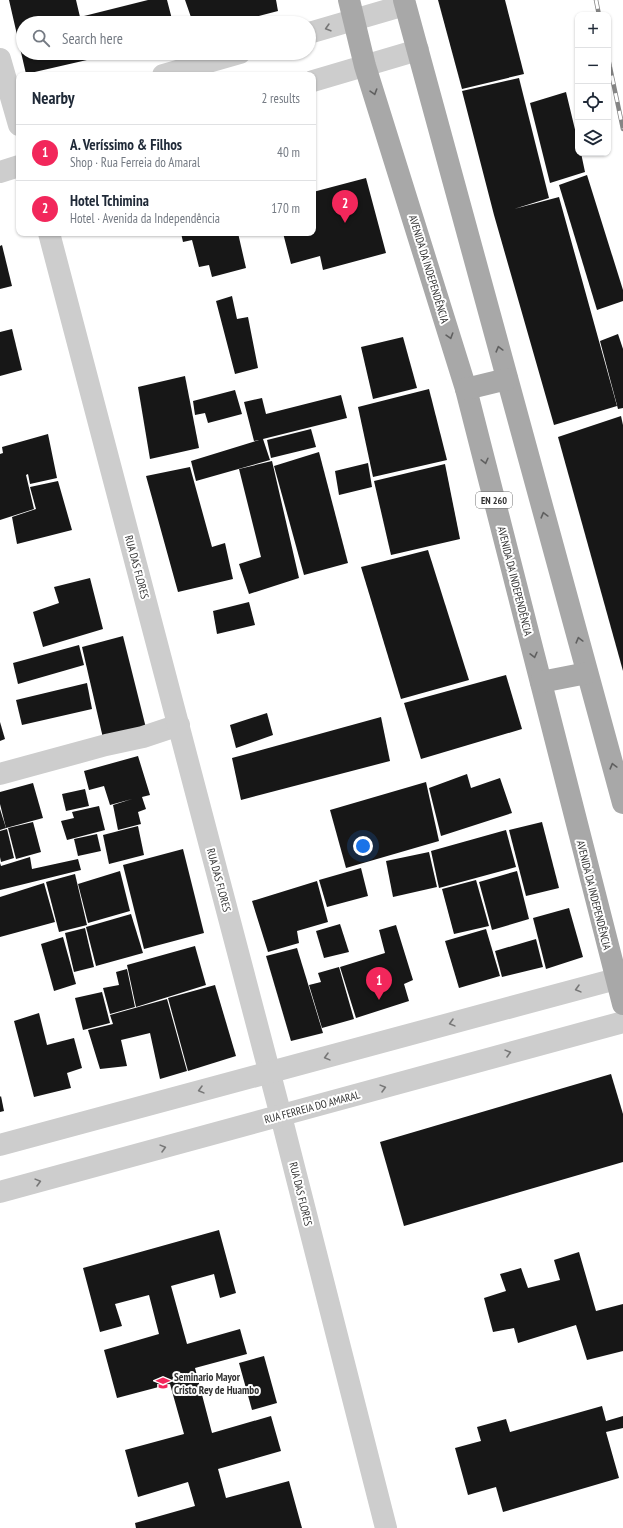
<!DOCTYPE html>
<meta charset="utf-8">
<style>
:root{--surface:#fff;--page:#f6f6f7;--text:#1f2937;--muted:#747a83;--line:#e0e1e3;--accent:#f2275b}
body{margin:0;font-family:"PT Sans Narrow",sans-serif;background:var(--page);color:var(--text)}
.controls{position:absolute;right:12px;top:12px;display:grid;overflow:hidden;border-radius:8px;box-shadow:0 1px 3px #0004}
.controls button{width:36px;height:36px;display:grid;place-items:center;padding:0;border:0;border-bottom:1px solid var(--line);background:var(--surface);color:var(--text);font:20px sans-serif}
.you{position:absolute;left:363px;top:846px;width:14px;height:14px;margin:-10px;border:3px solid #fff;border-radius:50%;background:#1a73e8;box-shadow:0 0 0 6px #1a73e833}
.badge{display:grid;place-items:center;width:26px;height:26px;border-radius:50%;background:var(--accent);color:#fff;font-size:13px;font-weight:700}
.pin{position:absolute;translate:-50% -33px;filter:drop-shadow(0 1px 2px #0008)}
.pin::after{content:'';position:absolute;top:21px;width:14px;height:12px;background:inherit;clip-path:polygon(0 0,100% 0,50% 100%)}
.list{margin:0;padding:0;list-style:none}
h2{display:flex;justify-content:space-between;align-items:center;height:52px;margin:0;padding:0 16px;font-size:17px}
h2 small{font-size:13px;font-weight:400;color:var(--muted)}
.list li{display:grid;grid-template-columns:26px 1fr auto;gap:12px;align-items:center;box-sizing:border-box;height:56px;padding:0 16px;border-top:1px solid var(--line)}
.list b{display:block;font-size:15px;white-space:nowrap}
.list p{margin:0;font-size:13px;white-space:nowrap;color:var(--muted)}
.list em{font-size:13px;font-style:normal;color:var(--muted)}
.icon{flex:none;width:22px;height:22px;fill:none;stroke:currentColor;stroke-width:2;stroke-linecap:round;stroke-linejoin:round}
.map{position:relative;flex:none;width:623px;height:1528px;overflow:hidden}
.search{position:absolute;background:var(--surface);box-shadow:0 1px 3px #0004;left:16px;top:16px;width:300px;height:44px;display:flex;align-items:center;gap:10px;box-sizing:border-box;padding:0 14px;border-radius:22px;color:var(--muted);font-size:15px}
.panel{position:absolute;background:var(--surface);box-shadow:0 1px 3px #0004;left:16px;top:72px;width:300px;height:164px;border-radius:8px}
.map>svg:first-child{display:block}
</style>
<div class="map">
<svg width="623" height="1528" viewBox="0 0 623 1528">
<rect width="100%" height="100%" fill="#fff"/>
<g fill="#171717">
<path d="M9,0h67l4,17 68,-17h19l6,23h-150v30l90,1 -87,20z"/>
<path d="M185,0h91l2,11 -46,12h-39z"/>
<path d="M438,0h67l19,74 -62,15z"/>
<path d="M519,78l30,120 -35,11 45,-12 58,209 -63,19 -60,-210 -32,-124z"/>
<path d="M566,92l12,50v11h3l4,19 -35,11 -20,-80z"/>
<path d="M587,175l36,115v11l-26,9 -38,-125z"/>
<path d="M366,178l20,75 -63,17 -3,-14 -29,8 -8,-31h30v-41z"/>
<path d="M181,233h57l8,35 -34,9 -3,-12 -10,2 -7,-27 -9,2z"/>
<path d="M2,245l10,41 -12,3v-43z"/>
<path d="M232,296l5,23 11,-2 10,51 -23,6 -19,-73z"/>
<path d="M12,329l10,41 -22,6v-44z"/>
<path d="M618,334l5,15v59l-5,1 -18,-68z"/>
<path d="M403,337l14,51 -44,11 -12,-52z"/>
<path d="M185,376l14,72 -49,11 -12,-72z"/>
<path d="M429,389l18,71 -74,17 -15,-70z"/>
<path d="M235,390l7,24 -34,9 -3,-10 -10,2 -2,-14z"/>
<path d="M341,395l6,23 -84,21 7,21 -74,21 -5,-20 68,-21 -5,1 -10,-39 18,-4 4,16z"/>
<path d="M621,416l2,9v246l-65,-234z"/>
<path d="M311,429l5,18 -45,11 -4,-18z"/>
<path d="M48,434l9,44 -27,6 -2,-10 -2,1 8,34 -34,11v-66l3,-1 -1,-6z"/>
<path d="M319,452l29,111 -44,12 -30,-109z"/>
<path d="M272,461l27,117 -50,16 -10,-30 22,-7 -22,-88z"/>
<path d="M368,463l4,24 -33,8 -4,-24z"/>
<path d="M445,464l15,75 -69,16 -17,-74z"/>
<path d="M190,467l22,80 13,-4 8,36 -55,13 -32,-116z"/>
<path d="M58,481l14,49 -55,14 -5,-27 24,-8 -6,-22z"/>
<path d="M428,550l41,130 -68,19 -40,-132z"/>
<path d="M90,578l13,51 -60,18 -10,-35 26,-9 -5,-16z"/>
<path d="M249,602l6,23 -38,9 -4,-23z"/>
<path d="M123,636l23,92 -43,10 -21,-91z"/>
<path d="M79,645l5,20 -66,19 -5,-21z"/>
<path d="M506,675l16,54 -101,30 -17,-56z"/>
<path d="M87,683l5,26 -70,16 -6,-25z"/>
<path d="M267,713l6,22 -37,13 -6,-23z"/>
<path d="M381,717l9,44 -149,39 -9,-42z"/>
<path d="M0,722l5,17 -5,2z"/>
<path d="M138,756l12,39 -8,2 4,12 -8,3 3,12 -23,6 -5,-25 19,-6 -22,6 -6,-19 -15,4 -5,-19z"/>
<path d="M467,774l4,14 29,-10 12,35 -71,23 -12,-48z"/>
<path d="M426,782l13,59 -93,27 -16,-58z"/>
<path d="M33,783l10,35 -37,10 -6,-24v-12z"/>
<path d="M85,789l4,17 -23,5 -4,-17z"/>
<path d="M99,806l6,24 -38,10 -6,-19 13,-3 -2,-6z"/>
<path d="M0,809l6,19 -6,2z"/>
<path d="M33,822l8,30 -25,7 -8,-31z"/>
<path d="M542,822l17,66 -33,8 -17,-66z"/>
<path d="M138,826l6,29 -35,9 -6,-29z"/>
<path d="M7,829l7,29 -13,4 -1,-5v-26z"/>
<path d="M506,830l10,37 -77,21 -8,-37z"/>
<path d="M97,834l4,17 -23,5 -4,-17z"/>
<path d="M183,849l21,84 -60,16 -21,-84z"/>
<path d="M429,852l8,35 -44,10 -7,-36z"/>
<path d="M30,857l2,12 46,-10 3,11 -81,20v-27l1,3z"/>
<path d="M361,868l7,28 -41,11 -8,-27z"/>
<path d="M120,871l10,40 -42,12 -10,-39z"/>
<path d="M517,871l12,48 -37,11 -13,-48z"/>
<path d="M75,874l12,51 -28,7 -13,-50z"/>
<path d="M476,880l13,46 -35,8 -12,-45z"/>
<path d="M317,881l11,41 -31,9 2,12 -31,9 -16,-51z"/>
<path d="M44,883l11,39 -55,15v-40z"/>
<path d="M569,908l14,49 -37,12 -13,-51z"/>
<path d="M131,914l12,39 -47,13 -10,-39z"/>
<path d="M340,924l9,28 -25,6 -8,-27z"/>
<path d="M396,925l17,55 -9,4 5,17 -53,17 -16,-51 45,-14 -6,-23z"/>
<path d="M85,928l9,39 -20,5 -9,-39z"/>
<path d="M486,929l14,47 -41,12 -14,-47z"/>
<path d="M63,937l13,47 -22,7 -13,-47z"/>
<path d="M536,939l7,28 -41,10 -7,-26z"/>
<path d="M195,946l11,39 -70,22 -9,-42z"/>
<path d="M297,948l26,85 -32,8 -25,-85z"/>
<path d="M339,967l15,52 -32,9 -13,-43 12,-3 -3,-9z"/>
<path d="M127,969l8,38 -25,7 -7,-26 16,-3 -3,-13z"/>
<path d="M215,985l21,71 -48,15 -20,-73z"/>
<path d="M102,992l8,31 -27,7 -8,-32z"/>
<path d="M167,999l20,72 -27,8 -10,-46 -29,7 6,26 -27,3 -12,-39 25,-6 -3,-9z"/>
<path d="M39,1013l8,32 27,-7 8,30 -15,5 4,15 -37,9 -20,-76z"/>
<path d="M611,1074l12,40v48l-219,64 -24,-84z"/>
<path d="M1,1096l3,15 -4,1v-15z"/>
<path d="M219,1230l17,63 -16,5 -6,-24 -43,12 16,58 53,-15 7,25 -52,14 17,65 59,-17 10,35 -63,18 8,29 63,-17 13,47h-166l-1,-5 60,-17 -7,-24 -50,15 -13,-47 59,-16 -14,-50 -53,14 -13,-48 55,-16 -10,-39 -34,9 7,22 -22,6 -17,-64z"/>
<path d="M579,1252l17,59 27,-7v47l-36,9 -11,-35 -58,18 -4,-15 -21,4 -9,-34 22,-7 -6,-17 21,-6 7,20 32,-8 -6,-20z"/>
<path d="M264,1356l13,47 -25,7 -13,-47z"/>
<path d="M602,1406l4,15 17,-5v12l-17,4 13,46 -116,34 -7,-25 -28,8 -13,-47 26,-7 -4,-14 29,-8 4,13z"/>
</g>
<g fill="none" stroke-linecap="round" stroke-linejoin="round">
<path stroke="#cdcdcd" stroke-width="22" d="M0,774l106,-29 37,-8 36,-12"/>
<g stroke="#cdcdcd" stroke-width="22">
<path d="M309,33l96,-28"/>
<path d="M0,59l19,66"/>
<path d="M163,75l77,-22"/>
<path d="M313,81l105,-31"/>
<path d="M0,172l19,-6"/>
<path d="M49,233l232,883 105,412"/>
<path d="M0,1145l623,-168"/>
<path d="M0,1192l623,-170"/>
</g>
<g stroke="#a8a8a8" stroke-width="22">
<path d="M349,0l16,66 101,323 157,615"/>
<path d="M404,0l219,803"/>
<path d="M466,389l41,-10"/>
<path d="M541,682l46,-9"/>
</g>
<defs>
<g id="rail">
<path d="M596,0l3,15"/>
<path d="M608,58l15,71"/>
</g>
</defs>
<use href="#rail" stroke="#858585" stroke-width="4.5"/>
<use href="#rail" stroke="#fff" stroke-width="3" stroke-dasharray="9" stroke-linecap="butt"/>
</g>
<defs><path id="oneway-chevron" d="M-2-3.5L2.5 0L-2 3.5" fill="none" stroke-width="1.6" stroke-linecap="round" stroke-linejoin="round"/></defs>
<g stroke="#777">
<use href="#oneway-chevron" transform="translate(328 28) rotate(164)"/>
<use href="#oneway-chevron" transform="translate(578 989) rotate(165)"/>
<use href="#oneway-chevron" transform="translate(452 1023) rotate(165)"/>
<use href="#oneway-chevron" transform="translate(508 1053) rotate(-15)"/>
<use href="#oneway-chevron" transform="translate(327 1057) rotate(165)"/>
<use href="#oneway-chevron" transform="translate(383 1088) rotate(-15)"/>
<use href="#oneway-chevron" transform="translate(201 1090) rotate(165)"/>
<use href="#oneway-chevron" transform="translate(163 1148) rotate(-15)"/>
<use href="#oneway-chevron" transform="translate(38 1182) rotate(-15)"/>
</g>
<g stroke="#606060">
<use href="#oneway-chevron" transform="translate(374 92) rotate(73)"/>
<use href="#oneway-chevron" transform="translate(450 336) rotate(73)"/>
<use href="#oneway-chevron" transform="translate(499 349) rotate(-105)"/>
<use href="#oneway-chevron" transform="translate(485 461) rotate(76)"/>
<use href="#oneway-chevron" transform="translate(544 515) rotate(-105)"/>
<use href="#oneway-chevron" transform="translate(579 640) rotate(-105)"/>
<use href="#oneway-chevron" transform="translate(534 655) rotate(76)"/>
<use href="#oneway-chevron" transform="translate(613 766) rotate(-105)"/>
</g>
<defs>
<symbol id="university-bare" viewBox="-9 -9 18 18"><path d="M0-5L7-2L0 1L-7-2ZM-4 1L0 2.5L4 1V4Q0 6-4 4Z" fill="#f2275b" stroke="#fff" stroke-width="2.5" paint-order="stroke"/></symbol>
</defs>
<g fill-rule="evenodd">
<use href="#university-bare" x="153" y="1373" width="20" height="20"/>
</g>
<g text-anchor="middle" stroke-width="4" stroke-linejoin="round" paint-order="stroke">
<rect fill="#fff" stroke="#6e6e6e" stroke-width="1" x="476" y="492" width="36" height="16" rx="3"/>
<g font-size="10" font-weight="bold" fill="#303030">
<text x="494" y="504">EN 260</text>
</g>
<g font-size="11" fill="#303030" stroke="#fff">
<text transform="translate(429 269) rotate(73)" y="4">AVENIDA DA INDEPENDÊNCIA</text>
<text transform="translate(137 567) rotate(75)" y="4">RUA DAS FLORES</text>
<text transform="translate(515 581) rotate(76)" y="4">AVENIDA DA INDEPENDÊNCIA</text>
<text transform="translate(219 880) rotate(75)" y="4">RUA DAS FLORES</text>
<text transform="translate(594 895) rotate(76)" y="4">AVENIDA DA INDEPENDÊNCIA</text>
<text transform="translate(312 1107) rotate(-15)" y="4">RUA FERREIA DO AMARAL</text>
<text transform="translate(301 1194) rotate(76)" y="4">RUA DAS FLORES</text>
</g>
<g font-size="11" font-weight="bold" fill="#303030" stroke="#fff" text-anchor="start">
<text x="174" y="1381">Seminario Mayor<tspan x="174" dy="13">Cristo Rey de Huambo</tspan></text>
</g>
</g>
</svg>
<div class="controls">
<button>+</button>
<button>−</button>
<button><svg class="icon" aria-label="locate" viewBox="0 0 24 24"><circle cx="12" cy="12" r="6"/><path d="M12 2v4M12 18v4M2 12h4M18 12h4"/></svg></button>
<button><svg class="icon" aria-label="layers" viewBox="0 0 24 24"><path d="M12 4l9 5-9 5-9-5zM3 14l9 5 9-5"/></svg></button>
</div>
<div class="you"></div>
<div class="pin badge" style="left:379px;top:1000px">1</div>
<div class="pin badge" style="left:345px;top:223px">2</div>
<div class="search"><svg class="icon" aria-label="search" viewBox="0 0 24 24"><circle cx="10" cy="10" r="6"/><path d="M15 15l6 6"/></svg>Search here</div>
<section class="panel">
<h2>Nearby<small>2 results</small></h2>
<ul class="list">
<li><span class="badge">1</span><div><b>A. Veríssimo &amp; Filhos</b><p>Shop · Rua Ferreia do Amaral</p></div><em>40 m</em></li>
<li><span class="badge">2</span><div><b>Hotel Tchimina</b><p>Hotel · Avenida da Independência</p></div><em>170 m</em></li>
</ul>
</section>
</div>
